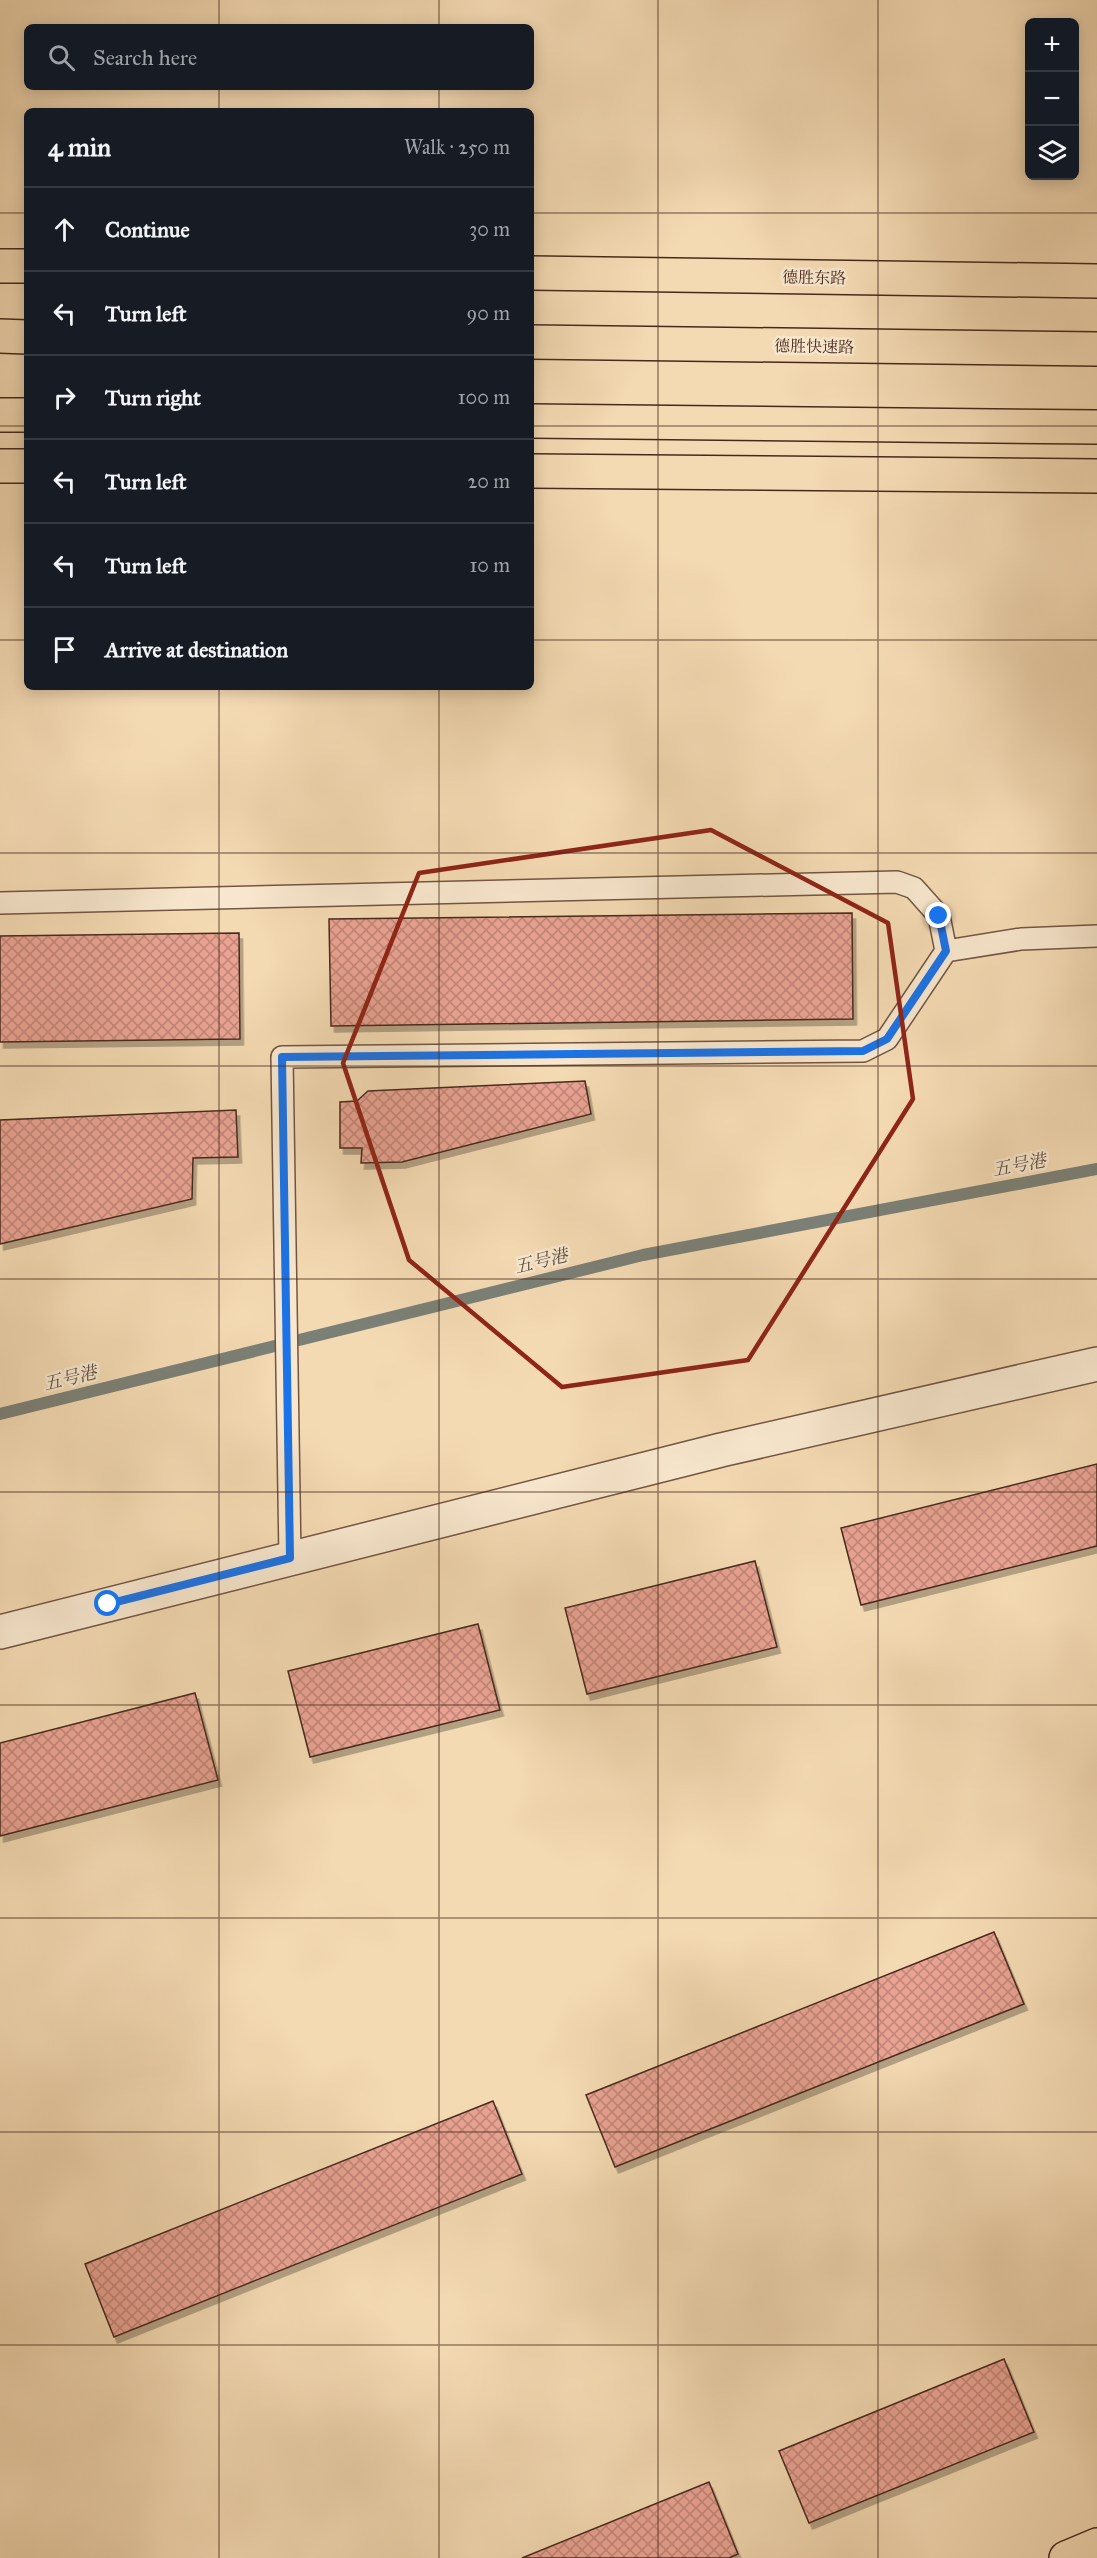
<!DOCTYPE html>
<meta charset="utf-8">
<style>
:root{--surface:#171b24;--page:#242831;--text:#f1f3f6;--muted:#9ea1a6;--line:#363941}
body{margin:0;font-family:"IM FELL Great Primer","Noto Serif SC",serif;background:var(--page);color:var(--text)}
.controls{position:absolute;right:18px;top:18px;display:grid;overflow:hidden;border-radius:9px;box-shadow:0 3px 15px #0003}
.controls button{width:54px;height:54px;display:grid;place-items:center;padding:0;border:0;border-bottom:2px solid var(--line);background:var(--surface);color:var(--text);font:30px sans-serif}
.stop{position:absolute;width:18px;height:18px;margin:-14px;border:4px solid #1a73e8;border-radius:50%;background:#fff}
.stop.end{background:#1a73e8;border-color:#fff;box-shadow:0 2px 6px #0008}
.list{margin:0;padding:0;list-style:none}
h2{display:flex;justify-content:space-between;align-items:center;height:78px;margin:0;padding:0 24px;font-size:26px}
h2 small{font-size:20px;font-weight:400;color:var(--muted)}
.list li{display:grid;grid-template-columns:39px 1fr auto;gap:18px;align-items:center;box-sizing:border-box;height:84px;padding:0 24px;border-top:2px solid var(--line)}
.list b{display:block;font-size:22px;white-space:nowrap}
.list em{font-size:20px;font-style:normal;color:var(--muted)}
.icon{flex:none;width:33px;height:33px;fill:none;stroke:currentColor;stroke-width:2;stroke-linecap:round;stroke-linejoin:round}
.map{position:relative;flex:none;width:1097px;height:2558px;overflow:hidden}
.search{position:absolute;background:var(--surface);box-shadow:0 3px 15px #0003;left:24px;top:24px;width:510px;height:66px;display:flex;align-items:center;gap:15px;box-sizing:border-box;padding:0 21px;border-radius:9px;color:var(--muted);font-size:22px}
.panel{position:absolute;background:var(--surface);box-shadow:0 3px 15px #0003;left:24px;top:108px;width:510px;height:582px;border-radius:9px}
.map>svg:first-child{display:block}
</style>
<div class="map">
<svg width="1097" height="2558" viewBox="0 0 1097 2558">
<defs>
<pattern id="building-cross-hatch" width="8" height="8" patternUnits="userSpaceOnUse" patternTransform="scale(1.5)"><rect width="8" height="8" fill="#eaa393"/><path d="M0 0l8 8M0 8l8-8" fill="none" stroke="#bf8577"/></pattern>
<filter id="shadow"><feDropShadow dx="3.5" dy="6" stdDeviation="0" flood-color="#0004"/></filter>
</defs>
<rect width="100%" height="100%" fill="#f4dab3"/>
<filter id="stains"><feTurbulence type="fractalNoise" baseFrequency=".00333" numOctaves="4"/><feColorMatrix values="0 0 0 0 .2 0 0 0 0 .09 0 0 0 0 .02 0 0 0 .5 -.17"/></filter>
<radialGradient id="worn" r=".72"><stop offset=".6" stop-color="#630" stop-opacity="0"/><stop offset="1" stop-color="#630" stop-opacity=".3"/></radialGradient>
<g fill="none" stroke-linecap="round" stroke-linejoin="round">
<path stroke="#7b8077" stroke-width="12" d="M0,1414l643,-159 454,-86"/>
</g>
<g fill="url(#building-cross-hatch)" stroke="#47291c" stroke-width="1.5" filter="url(#shadow)">
<path d="M852,913l1,106 -522,7 -2,-107z"/>
<path d="M239,933l1,106 -240,3v-106z"/>
<path d="M585,1081l6,33 -189,48 -41,1 1,-15h-22v-46l17,-1 11,-10z"/>
<path d="M236,1110l2,47 -45,1 -1,41 -192,45v-124z"/>
<path d="M1097,1464v82l-236,59 -20,-77z"/>
<path d="M755,1561l22,86 -190,47 -22,-86z"/>
<path d="M478,1624l22,86 -190,47 -22,-86z"/>
<path d="M195,1693l23,87 -218,56v-93z"/>
<path d="M994,1932l30,72 -409,163 -29,-72z"/>
<path d="M493,2101l29,73 -408,163 -29,-73z"/>
<path d="M1004,2359l30,73 -225,91 -30,-72z"/>
<path d="M709,2482l29,72 -9,4h-207z"/>
</g>
<g fill="none" stroke-linecap="round" stroke-linejoin="round">
<defs>
<g id="service">
<path d="M0,903l897,-21 17,6 25,28 7,35 -59,88 -24,12 -581,6 8,501"/>
<path d="M946,951l75,-12 76,-3"/>
</g>
<path id="tertiary" d="M0,1632l721,-182 376,-86"/>
<g id="primary">
<path d="M0,266h27"/>
<path d="M531,273l566,8"/>
<path d="M0,466h27"/>
<path d="M531,471l566,5"/>
<path d="M1066,2558l31,-13"/>
</g>
<g id="trunk">
<path d="M0,336l27,1"/>
<path d="M531,342l566,7"/>
<path d="M0,415h27"/>
<path d="M531,421l566,6"/>
</g>
</defs>
<use href="#service" stroke="#725542" stroke-width="24"/>
<use href="#tertiary" stroke="#725542" stroke-width="36"/>
<use href="#primary" stroke="#47291c" stroke-width="36"/>
<use href="#trunk" stroke="#47291c" stroke-width="36"/>
<use href="#service" stroke="#f8e7ce" stroke-width="21"/>
<use href="#tertiary" stroke="#f8e7ce" stroke-width="33"/>
<use href="#primary" stroke="#f4dab3" stroke-width="33"/>
<use href="#trunk" stroke="#f4dab3" stroke-width="33"/>
</g>
<g fill="none" stroke-linecap="round" stroke-linejoin="round">
<path stroke="#1a73e8" stroke-width="8" d="M108,1604l182,-46 -8,-501 581,-6 24,-12 59,-88 -7,-35"/>
</g>
<path fill="none" stroke="#8f2418" stroke-width="4.5" stroke-linejoin="round" d="M711,830l177,93 25,176 -165,261 -186,27 -153,-127 -66,-197 76,-190z"/>
<path fill="none" stroke="#47291c" stroke-width="1.5" stroke-opacity="0.55" d="M219,0v27M439,0v27M658,0v2558M878,0v2558M219,87v24M439,87v24M0,213h27M531,213h566M0,426h27M531,426h566M0,640h27M531,640h566M219,687v1871M439,687v1871M0,853h1097M0,1066h1097M0,1279h1097M0,1492h1097M0,1705h1097M0,1918h1097M0,2132h1097M0,2345h1097"/>
<g text-anchor="middle" stroke-width="5" stroke-linejoin="round" paint-order="stroke">
<g font-size="16" fill="#47291c" stroke="#f8e7ce">
<text transform="translate(814 277) rotate(1)" y="6">德胜东路</text>
<text transform="translate(814 346) rotate(1)" y="6">德胜快速路</text>
</g>
<g font-size="18" font-style="italic" fill="#5c4d42" stroke="#f8e7ce">
<text transform="translate(1019 1165) rotate(-11)" y="6">五号港</text>
<text transform="translate(541 1261) rotate(-14)" y="6">五号港</text>
<text transform="translate(70 1378) rotate(-14)" y="6">五号港</text>
</g>
</g>
<rect width="100%" height="100%" filter="url(#stains)"/>
<rect width="100%" height="100%" fill="url(#worn)"/>
</svg>
<div class="controls">
<button>+</button>
<button>−</button>
<button><svg class="icon" aria-label="layers" viewBox="0 0 24 24"><path d="M12 4l9 5-9 5-9-5zM3 14l9 5 9-5"/></svg></button>
</div>
<div class="stop" style="left:108px;top:1604px"></div>
<div class="stop end" style="left:939px;top:916px"></div>
<div class="search"><svg class="icon" aria-label="search" viewBox="0 0 24 24"><circle cx="10" cy="10" r="6"/><path d="M15 15l6 6"/></svg>Search here</div>
<section class="panel">
<h2>4 min<small>Walk · 250 m</small></h2>
<ul class="list">
<li><svg class="icon" aria-label="ahead" viewBox="0 0 24 24"><path d="M12 20V5M6 11l6-6 6 6"/></svg><div><b>Continue</b></div><em>30 m</em></li>
<li><svg class="icon" aria-label="left" viewBox="0 0 24 24"><path d="M17 20v-9H6M10 6l-5 5 5 5"/></svg><div><b>Turn left</b></div><em>90 m</em></li>
<li><svg class="icon" aria-label="right" viewBox="0 0 24 24"><path d="M7 20v-9h11M14 6l5 5-5 5"/></svg><div><b>Turn right</b></div><em>100 m</em></li>
<li><svg class="icon" aria-label="left" viewBox="0 0 24 24"><path d="M17 20v-9H6M10 6l-5 5 5 5"/></svg><div><b>Turn left</b></div><em>20 m</em></li>
<li><svg class="icon" aria-label="left" viewBox="0 0 24 24"><path d="M17 20v-9H6M10 6l-5 5 5 5"/></svg><div><b>Turn left</b></div><em>10 m</em></li>
<li><svg class="icon" aria-label="arrive" viewBox="0 0 24 24"><path d="M6 21V4h12l-3 4 3 4H6"/></svg><div><b>Arrive at destination</b></div></li>
</ul>
</section>
</div>
